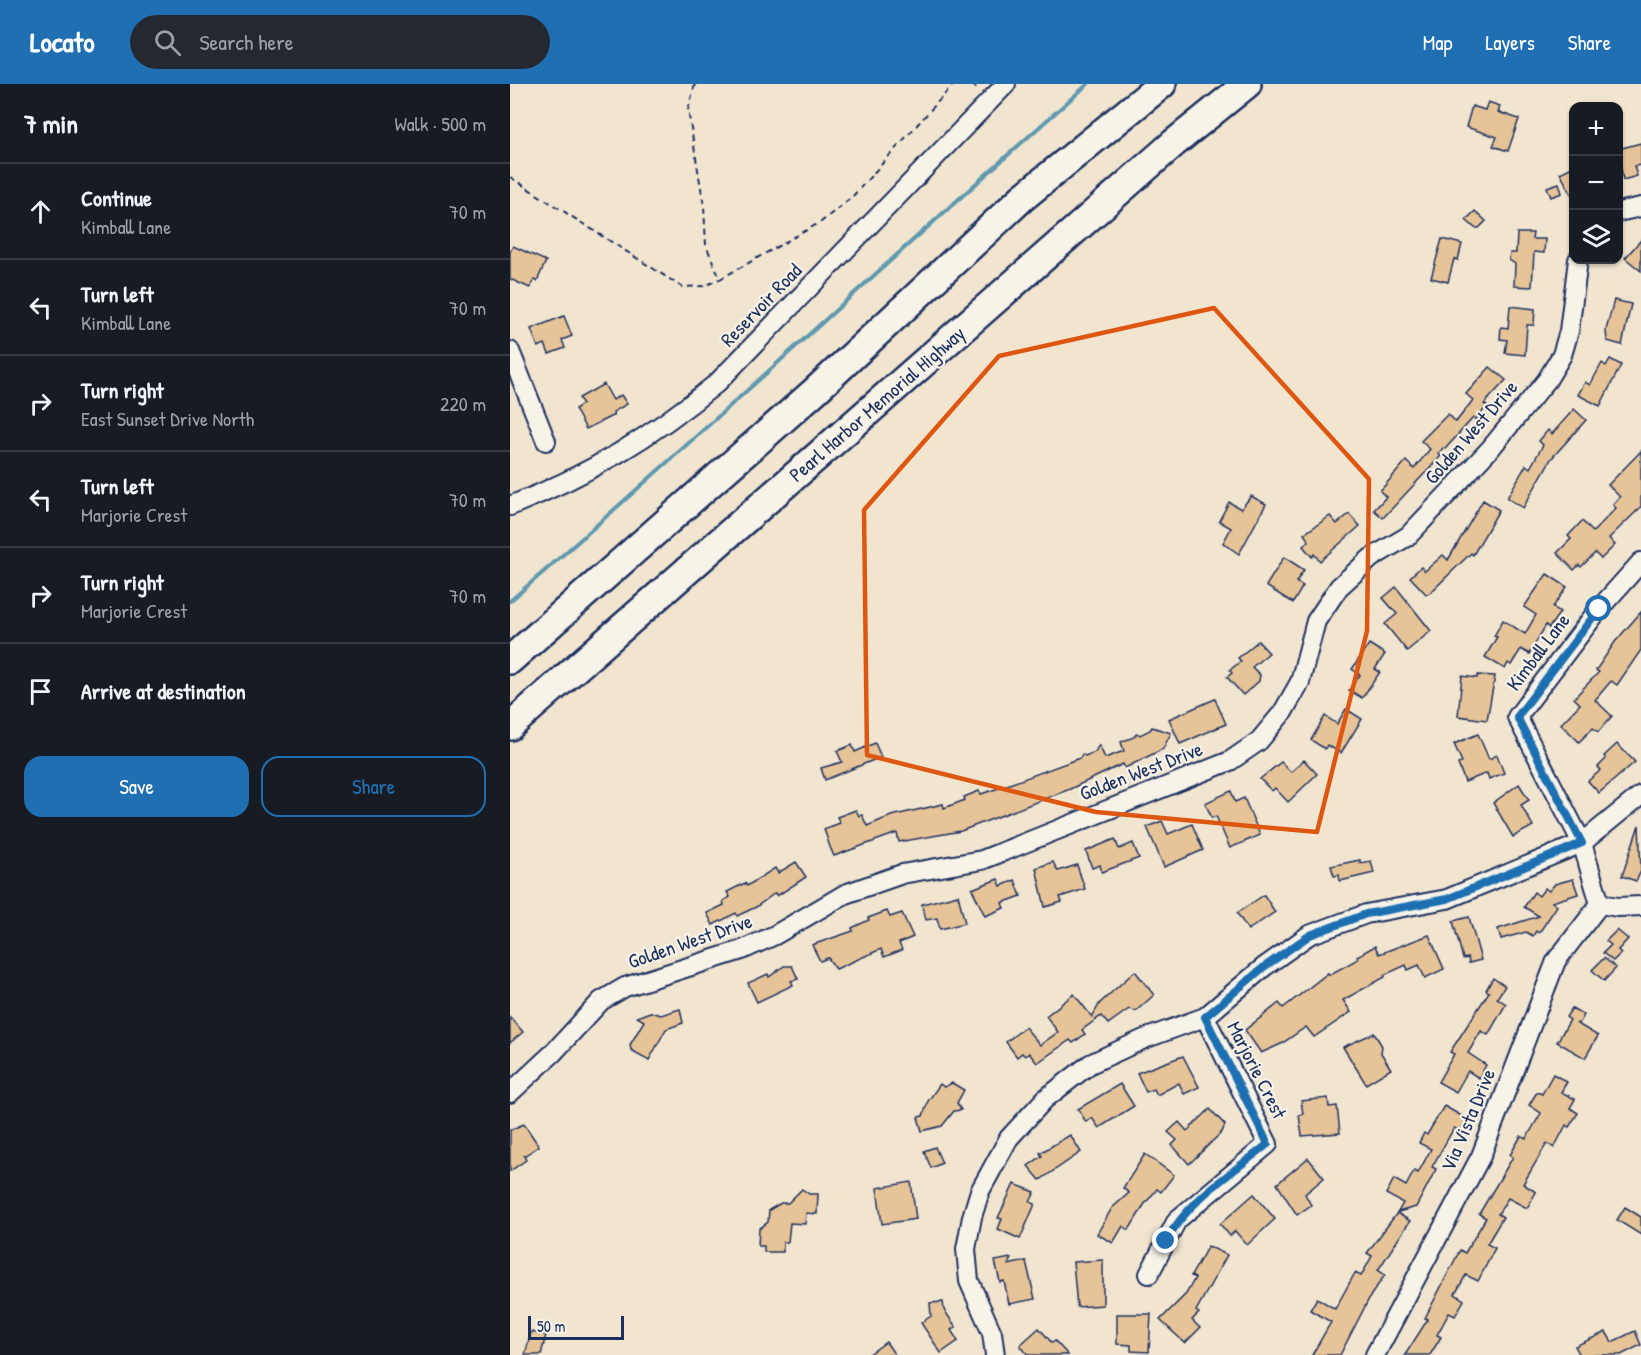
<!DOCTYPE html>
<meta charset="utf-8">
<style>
:root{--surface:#171b24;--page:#242831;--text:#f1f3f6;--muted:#9ea1a6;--line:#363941;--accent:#1f6fb2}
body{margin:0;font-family:"Patrick Hand",sans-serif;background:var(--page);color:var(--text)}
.controls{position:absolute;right:18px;top:18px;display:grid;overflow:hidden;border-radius:12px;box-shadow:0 2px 4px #0004}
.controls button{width:54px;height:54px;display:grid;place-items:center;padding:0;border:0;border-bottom:2px solid var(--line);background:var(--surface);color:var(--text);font:30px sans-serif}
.scale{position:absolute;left:18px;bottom:15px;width:96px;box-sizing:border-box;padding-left:6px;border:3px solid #1b2f5e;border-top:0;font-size:16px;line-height:21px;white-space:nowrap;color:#1b2f5e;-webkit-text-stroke:4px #f7f3e8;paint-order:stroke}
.stop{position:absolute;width:18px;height:18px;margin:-14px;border:4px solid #1f6fb2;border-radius:50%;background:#fff}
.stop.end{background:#1f6fb2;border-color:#fff;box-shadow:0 2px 6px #0008}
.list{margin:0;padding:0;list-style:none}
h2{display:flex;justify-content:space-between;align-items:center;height:78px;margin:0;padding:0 24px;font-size:26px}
h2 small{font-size:20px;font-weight:400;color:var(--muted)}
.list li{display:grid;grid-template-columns:39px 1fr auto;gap:18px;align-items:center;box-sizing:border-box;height:96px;padding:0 24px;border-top:2px solid var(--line)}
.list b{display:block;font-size:22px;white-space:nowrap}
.list p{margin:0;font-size:20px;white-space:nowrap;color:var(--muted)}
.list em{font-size:20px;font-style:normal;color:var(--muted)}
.actions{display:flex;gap:12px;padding:18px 24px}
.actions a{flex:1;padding:14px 0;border:2px solid var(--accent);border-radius:18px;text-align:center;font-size:21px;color:var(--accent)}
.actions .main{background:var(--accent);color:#fff}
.icon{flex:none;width:33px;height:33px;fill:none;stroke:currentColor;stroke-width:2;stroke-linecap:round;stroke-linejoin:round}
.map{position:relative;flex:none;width:1131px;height:1271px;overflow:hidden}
header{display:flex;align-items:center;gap:36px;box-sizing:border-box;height:84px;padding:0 30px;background:var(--accent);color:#fff}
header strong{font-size:28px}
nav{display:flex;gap:33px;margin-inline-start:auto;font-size:21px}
.search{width:420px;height:54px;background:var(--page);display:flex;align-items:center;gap:15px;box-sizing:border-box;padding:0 21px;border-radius:33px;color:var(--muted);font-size:22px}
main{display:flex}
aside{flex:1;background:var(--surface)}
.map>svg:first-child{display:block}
</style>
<header>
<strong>Locato</strong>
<div class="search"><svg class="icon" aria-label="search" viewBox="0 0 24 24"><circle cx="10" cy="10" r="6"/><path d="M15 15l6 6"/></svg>Search here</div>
<nav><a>Map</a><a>Layers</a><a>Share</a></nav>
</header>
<main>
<aside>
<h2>7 min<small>Walk · 500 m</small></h2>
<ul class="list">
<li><svg class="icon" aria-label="ahead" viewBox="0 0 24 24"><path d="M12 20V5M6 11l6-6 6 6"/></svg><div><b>Continue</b><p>Kimball Lane</p></div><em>70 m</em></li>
<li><svg class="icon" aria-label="left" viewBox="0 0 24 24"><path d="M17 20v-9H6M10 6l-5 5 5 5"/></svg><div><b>Turn left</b><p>Kimball Lane</p></div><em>70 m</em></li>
<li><svg class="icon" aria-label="right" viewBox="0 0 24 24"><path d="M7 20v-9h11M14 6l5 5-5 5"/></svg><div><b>Turn right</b><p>East Sunset Drive North</p></div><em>220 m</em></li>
<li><svg class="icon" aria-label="left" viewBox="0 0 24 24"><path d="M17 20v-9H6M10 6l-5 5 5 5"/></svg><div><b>Turn left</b><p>Marjorie Crest</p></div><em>70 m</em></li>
<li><svg class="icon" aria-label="right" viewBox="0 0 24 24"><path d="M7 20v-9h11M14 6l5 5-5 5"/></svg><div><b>Turn right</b><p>Marjorie Crest</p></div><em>70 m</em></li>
<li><svg class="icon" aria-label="arrive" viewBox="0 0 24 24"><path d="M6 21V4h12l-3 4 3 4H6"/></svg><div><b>Arrive at destination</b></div></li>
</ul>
<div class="actions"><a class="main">Save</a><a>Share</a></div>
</aside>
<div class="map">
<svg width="1131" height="1271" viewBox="0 0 1131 1271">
<rect width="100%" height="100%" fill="#f2e5d0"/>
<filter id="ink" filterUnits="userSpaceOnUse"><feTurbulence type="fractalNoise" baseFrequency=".0167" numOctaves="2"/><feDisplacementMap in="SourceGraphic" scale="12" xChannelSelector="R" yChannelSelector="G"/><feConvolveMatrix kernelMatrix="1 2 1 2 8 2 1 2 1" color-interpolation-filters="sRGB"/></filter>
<g filter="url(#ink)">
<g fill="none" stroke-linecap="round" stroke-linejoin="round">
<path stroke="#6099ae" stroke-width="4" d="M0,517c196,-169 384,-347 578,-517"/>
</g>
<g fill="#e7c498" stroke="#1b2f5e" stroke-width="1.5">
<path d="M978,18l12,4 -2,6 21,7 -11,32 -15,-5 4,-9 -31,-10 6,-21 13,4z"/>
<path d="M1131,59v22l-7,1 3,10 -14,4 -5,-31z"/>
<path d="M1064,82v33l-14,-26z"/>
<path d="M1049,99l3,10 -11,4 -4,-10z"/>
<path d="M965,127l11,10 -7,7h-4l-9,-8z"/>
<path d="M1007,149h16l-1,6h13l-1,14 -10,-1 -2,35 -18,-1 1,-22 -6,-4 1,-7h6z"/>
<path d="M932,155l20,5 -4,16 -4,-1 -6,23 -17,-4z"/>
<path d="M1131,156v31l-16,-13z"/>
<path d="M3,162l33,15 -9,20 -3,-1 -4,8 -20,-9v-27z"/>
<path d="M1104,216l17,4 -9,41 -15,-4 -1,-11z"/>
<path d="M1000,222l25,3 -1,16h-7l-2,30 -20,-2 2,-13 -7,-1 1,-12 7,1z"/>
<path d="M54,232l8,20 -10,4 3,8 -16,6 -4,-10 -7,3 -7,-18z"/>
<path d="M1100,275l11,6 -21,41 -22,-11 7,-13 5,3 12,-22 4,3z"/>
<path d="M980,283l16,13 -22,24 3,2 -11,14 -3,-2 -28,31 -2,-1 -5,6 3,2 -58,62 -9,-8 12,-13 -6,-6 26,-30 8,8 16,-20 -9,-8 27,-27 8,8 17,-22 -7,-6z"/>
<path d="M94,300l9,16 8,-5 6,9 -14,8 1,3 -28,14 -11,-20 8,-5 -4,-6z"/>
<path d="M1064,325l12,11 -35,39 -28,49 -16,-10 19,-33 4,3 13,-23 -4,-4 9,-11 4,4z"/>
<path d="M1131,367v56l-32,31 6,7 -14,14 -6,-6 -14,14 -2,-2 -5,5 -17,-17 14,-14 -3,-3 14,-15 11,11 23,-24 -3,-3 7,-8 -12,-12z"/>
<path d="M741,412l15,8 -27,50 -16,-11 8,-15 -12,-7 10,-19 12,7z"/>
<path d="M973,416l16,10 -26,45 -2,-2 -41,40 -4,1 -16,-17 11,-10 4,4 18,-16 5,5z"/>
<path d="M839,430l11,12 -40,35 -6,-7 -2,3 -9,-11 6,-5 -5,-7 26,-18 7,8z"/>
<path d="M774,473l20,13 -8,12 7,4 -10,17 -27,-17z"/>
<path d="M1037,490l20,13 -14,20 7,5 -11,16 -3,-3 -17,29 -8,-5 -10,16 -3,-2 -3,6 -20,-12 12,-20 -3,-1 9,-16 22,14 11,-19 -12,-8z"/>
<path d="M886,503l35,44 -24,20 -22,-27 12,-10 -14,-16z"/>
<path d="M1131,528v38l-24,35 -6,-4 -16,19 17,16 -14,16 -5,-4 -14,14 -18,-18 19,-20 -6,-6 25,-26 -3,-2 19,-28z"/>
<path d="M748,557l11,12 -17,14 8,8 -1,6 -16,14 -16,-18 5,-4 -2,-3 11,-9 -3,-3z"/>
<path d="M859,560l16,10 -10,15 5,3 -18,26 -13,-8 11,-15 -8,-6z"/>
<path d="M968,591l17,1 -8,44 -29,-4 4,-40 15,2z"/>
<path d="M705,615l11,25 -46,20 -11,-25z"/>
<path d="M836,625l16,10 -21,34 -14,-8 -2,4 -14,-9 14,-24 12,8z"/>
<path d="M642,643l19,6 -8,16 -38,19 -2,-4 -53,25 -109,42 -62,11 -2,-9 -63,23 -4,-9 -6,-18 16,-6 -3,-6 19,-7 3,6 3,-1 5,11 24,-10 52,-12 1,4 21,-8 -1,-3 15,-6 2,3 15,-5 84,-31 2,-4 3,2 10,-4 4,-7 6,13 19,-7 -3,-9 13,-5 3,-4 3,2 10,-5z"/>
<path d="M968,650l11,25 8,-4 7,18 -15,6 -2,-6 -22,9 -7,-18 4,-2 -8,-18z"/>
<path d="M365,659l6,14 -56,23 -4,-12 21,-6 -5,-11 15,-6 3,7z"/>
<path d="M1107,660l18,18 -36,31 -11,-12 13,-11 -3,-3 8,-8 -2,-3z"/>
<path d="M794,676l13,14 -29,28 -13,-14 -3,3 -12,-12 21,-17 10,10z"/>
<path d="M1009,700l10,16 -8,5 12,21 -20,11 -20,-34z"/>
<path d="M721,707l4,11 9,-4 16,37 -30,13 -14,-32 -4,2 -7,-15z"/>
<path d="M652,737l6,13 24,-10 11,26 -39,17 -17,-40z"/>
<path d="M1129,741l2,46 -5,10 -14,-5z"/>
<path d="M605,755l4,10 14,-6 6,15 -37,14 -2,-7 -8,3 -6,-17z"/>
<path d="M850,776v3l11,-2 3,12 -34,8 -1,-6 -5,1 -3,-10z"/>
<path d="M286,778l10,15 -29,19 -2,-3 -19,14 -19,9 -1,-3 -23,12 -6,-12 17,-8 -1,-4 7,-4 -3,-5 18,-9 2,3 28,-18 3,5z"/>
<path d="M543,778l5,9 19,-6 8,24 -25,8 2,5 -17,5 -9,-39z"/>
<path d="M488,795l3,7 14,-6 6,16 -19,7 2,5 -19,8 -13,-27z"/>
<path d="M1063,795l5,15 -26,8 5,4 -18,27 -3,-2 -3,5 -7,-4 -25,7 -3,-10 41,-13 -15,-9 10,-15 5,4 6,-8 4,3 6,-7z"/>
<path d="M448,811l7,28 -25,6 -3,-11 -11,2 -4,-16z"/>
<path d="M754,811l11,17 -27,18 -11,-17z"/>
<path d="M377,827l3,6 12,-4 11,24 -14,6 3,7 -18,7 -3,-8 -45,20 -8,-11 -8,3 -8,-16 41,-14 -1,-3 17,-8 -1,-2z"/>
<path d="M959,833l12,43 -12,3 -1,-5 -5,1 -10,-38z"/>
<path d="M1107,846l11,9 -10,11 3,3 -8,8 -10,-8 8,-8 -5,-4z"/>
<path d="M919,851l15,34 -19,9 -6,-13 -11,5 -2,-5 -22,10 1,2 -42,23 8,12 -37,25 -8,-10 -25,17 -20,9 -16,-23 34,-27 4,5 45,-35 1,2 29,-16 -1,-3 18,-10 4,8z"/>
<path d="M1094,874l12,10 -12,13 -12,-11z"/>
<path d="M274,882h8l6,13 -7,2 2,4 -36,17 -9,-19 20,-9 1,3z"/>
<path d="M625,887l19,24 -18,16 -7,-2 -21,15 -7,-8 -19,14 3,4 -12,9 -3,-3 -33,23 -8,-10 -4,3 -3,-3 -5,4 -11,-15 19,-15 15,18 18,-13 -12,-16 28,-22 18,23 8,-14z"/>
<path d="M983,894l12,8 -8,12 9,6 -18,31 -7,-4 -13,22 18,12 -7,13 -11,-7 -12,21 -18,-10 16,-28 -4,-2 39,-60 -3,-2z"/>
<path d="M1062,924l12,7 -5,9 -3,-1 22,13 -13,22 -28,-16 13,-22 -4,-3z"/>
<path d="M170,925l3,14 -17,6 -17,31 -18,-10 -1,-5 14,-24 -7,-4 13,-5 11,3z"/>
<path d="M0,933l13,15 -13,11z"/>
<path d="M864,949l8,13 -1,7 10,16 -25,15 -23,-37z"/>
<path d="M673,972l16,31 -15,7 -5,-11 -22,12 -3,-6 -8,3 -9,-19z"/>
<path d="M1043,990l14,8 -6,10 14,7 -5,9 8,5 -9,14 -3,-2 -12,23 -7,-5 -24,41 13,8 -9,16 -19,-10 -10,16 5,3 -16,27 8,4 -17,33 -12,-6 -11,19 9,6 -9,16 -6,-3 -12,22 4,2 -11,18h-25l23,-36 -3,-1 35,-68 5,3 21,-35 -7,-4 34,-57 -3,-2 11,-19 5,3 15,-26 -12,-8 8,-13 5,2z"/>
<path d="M442,999l12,7 -7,13 4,7 -7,1 -12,15 -20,5 -4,-14 5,-1 5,-15 12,-17 4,3z"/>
<path d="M610,1000l14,22 -35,22 -7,-10 -6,4 -8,-13z"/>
<path d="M818,1014l1,9 8,-1 3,27 -38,3 -3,-21 4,-1 -2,-13z"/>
<path d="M934,1022l23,13 -6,12 -7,-3 -22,39 4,2 -20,38 -18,5 5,-9 -17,-9 8,-15 12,7 8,-15 4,2 13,-24 -12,-6 5,-10 3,2z"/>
<path d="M700,1025l15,16 -3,7 -33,32 -17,-19 5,-5 -9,-8 11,-10 8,9z"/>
<path d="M14,1040l15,22 -15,10 2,4 -16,11v-41z"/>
<path d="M560,1051l11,17 -41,28 -12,-14 14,-10 -2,-3z"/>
<path d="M425,1063l7,16 -11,5 -7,-17z"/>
<path d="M635,1070l29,21 -13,17 -4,-3 -13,16 -15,25 -6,-4 -10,17 -16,-9 15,-26 17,-15 -6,-5z"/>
<path d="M798,1074l16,20 -19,16 6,11 -14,10 -20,-31z"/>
<path d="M401,1098l5,37 -34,5 -5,-36z"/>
<path d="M504,1100l21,8 -5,10 5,2 -15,35 -22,-10 4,-10 -4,-1z"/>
<path d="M292,1105l7,5h9l-1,20 -11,-1 -1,11 -15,-1 -2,19h-5v10h-19v-6h-6l1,-17 9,-7 1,-12 12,-7h7z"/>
<path d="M744,1110l21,25 -28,26 -12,-14 -5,5 -10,-12z"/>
<path d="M1115,1123l16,10v18l-24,-15z"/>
<path d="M887,1129l13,8 -32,49 7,5 -14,20 -31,60h-28l19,-33 -21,-12 7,-12 18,11 20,-36 6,3 11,-20 -5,-3z"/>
<path d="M698,1162l19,9 -31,56 3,2 -7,7 8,8 -15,15 -25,-23 26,-26 9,-16 -4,-2z"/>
<path d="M501,1174l-3,7 18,-4 9,38 -26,5 -5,-23 -4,1 -5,-21z"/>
<path d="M593,1176v45l-26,2 -4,-45z"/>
<path d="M433,1218l1,8 12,17 -5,3 7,11 -17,12 -20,-30 10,-7 -1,-13z"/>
<path d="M607,1230h34l-2,38 -18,-1v-6l-14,-1z"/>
<path d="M529,1244l13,15 3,-2 13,14h-40l-8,-10z"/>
<path d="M1125,1247l6,14 -20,10h-41l-5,-9 31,-14 6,10z"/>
<path d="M21,1248l15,3 -5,20h-16z"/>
<path d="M376,1258l9,13h-27z"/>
</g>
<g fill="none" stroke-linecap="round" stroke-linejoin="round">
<defs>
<g id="minor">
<path d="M1108,128l23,-5"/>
<path d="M0,267l36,90"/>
<path d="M0,422c79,-31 141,-69 207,-123l289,-299"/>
<path d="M1131,478l-42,47 -82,108 65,126 18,61 18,3 23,-1"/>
<path d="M0,1009l43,-40 48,-52 24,-14 117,-37 33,-15 70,-41 57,-20 80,-14 248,-99 29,-20 24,-29 17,-30 16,-61 23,-34 32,-29 37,-22 82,-87 57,-69 15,-25 7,-24 9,-71"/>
<path d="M639,1190l28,-54 91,-76 -63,-127"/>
<path d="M485,1271l-3,-22 -23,-52 -3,-32 6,-32 8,-26 29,-53 36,-39 45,-35 54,-25 61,-22 59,-50 45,-32 57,-21 81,-15 135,-56 59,-48"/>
<path d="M865,1271l106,-199 75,-195 44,-57"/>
</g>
<g id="highway">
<path d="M0,576l305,-269 207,-193 140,-114"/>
<path d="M0,642l664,-583 73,-59"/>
</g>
</defs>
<use href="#minor" stroke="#1b2f5e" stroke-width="22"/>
<use href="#highway" stroke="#1b2f5e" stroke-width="32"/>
<g stroke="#1b2f5e" stroke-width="2" stroke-dasharray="6 4.5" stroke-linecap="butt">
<path d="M185,0l-7,26 16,96 2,39 14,34 101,-57 31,-25 102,-113"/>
<path d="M462,0l6,6"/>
<path d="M0,93l172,110 23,-1 14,-7"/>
</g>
<use href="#minor" stroke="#f7f3e8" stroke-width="18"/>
<use href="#highway" stroke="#f7f3e8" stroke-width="27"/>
</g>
</g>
<g fill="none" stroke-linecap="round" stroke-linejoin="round" filter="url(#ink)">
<path stroke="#1f6fb2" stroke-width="8" d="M656,1157c23,-42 66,-68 102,-97l-63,-127 59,-50 46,-32 56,-21 81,-15 135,-56 -65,-126 82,-108"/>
</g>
<path fill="none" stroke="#de5710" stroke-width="4.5" stroke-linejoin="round" d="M704,224l155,171 -2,152 -50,201 -221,-20 -229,-57 -3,-245 135,-154z"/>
<g text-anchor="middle" stroke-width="4.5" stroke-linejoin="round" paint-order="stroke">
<g font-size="20" fill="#1b2f5e" stroke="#f7f3e8">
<text transform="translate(251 221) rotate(-46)" y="7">Reservoir Road</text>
<text transform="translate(367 320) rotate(-41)" y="7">Pearl Harbor Memorial Highway</text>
<text transform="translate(961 348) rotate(-49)" y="7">Golden West Drive</text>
<text transform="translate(1028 568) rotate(-53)" y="7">Kimball Lane</text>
<text transform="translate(631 687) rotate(-21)" y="7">Golden West Drive</text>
<text transform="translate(180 857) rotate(-19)" y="7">Golden West Drive</text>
<text transform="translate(747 986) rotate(63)" y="7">Marjorie Crest</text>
<text transform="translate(958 1036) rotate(-67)" y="7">Via Vista Drive</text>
</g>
</g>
</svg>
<div class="controls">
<button>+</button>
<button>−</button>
<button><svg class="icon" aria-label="layers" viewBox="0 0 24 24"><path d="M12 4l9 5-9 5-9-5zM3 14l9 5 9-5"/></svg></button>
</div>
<div class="scale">50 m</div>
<div class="stop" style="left:1089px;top:525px"></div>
<div class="stop end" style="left:656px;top:1157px"></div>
</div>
</main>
